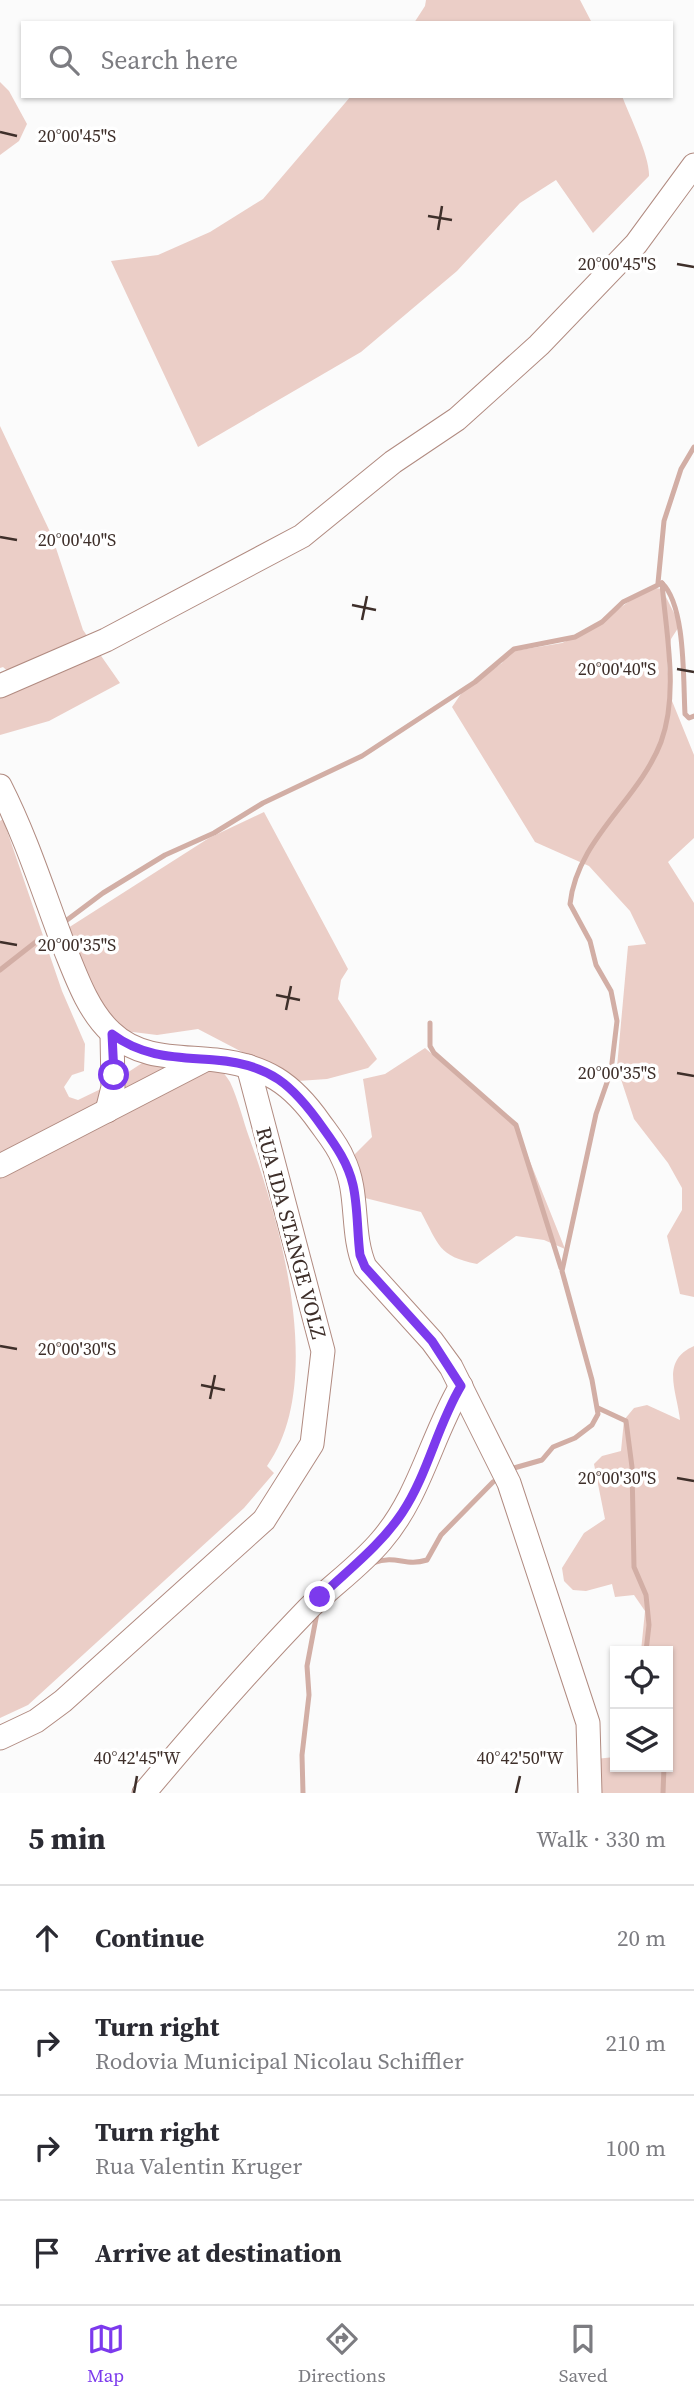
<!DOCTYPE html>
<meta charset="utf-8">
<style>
:root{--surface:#fff;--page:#f2f2f3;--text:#2b2b33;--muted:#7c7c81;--line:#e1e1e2;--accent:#7c3aed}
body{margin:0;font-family:"Source Serif 4",serif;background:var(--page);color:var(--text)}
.controls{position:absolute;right:21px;bottom:21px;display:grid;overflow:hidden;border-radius:0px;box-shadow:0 2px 5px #0004}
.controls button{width:63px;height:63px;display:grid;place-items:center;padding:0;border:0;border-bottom:2px solid var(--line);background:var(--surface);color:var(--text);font:35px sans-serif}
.stop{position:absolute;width:21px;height:21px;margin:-16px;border:5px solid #7c3aed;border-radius:50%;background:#fff}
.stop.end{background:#7c3aed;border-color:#fff;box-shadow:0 2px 7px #0008}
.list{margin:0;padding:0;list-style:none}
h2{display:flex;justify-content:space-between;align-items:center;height:91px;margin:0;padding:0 28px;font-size:30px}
h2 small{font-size:23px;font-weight:400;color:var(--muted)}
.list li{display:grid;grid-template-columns:46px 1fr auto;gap:21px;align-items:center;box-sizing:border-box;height:105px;padding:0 28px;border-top:2px solid var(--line)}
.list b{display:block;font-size:26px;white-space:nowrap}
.list p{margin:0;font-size:23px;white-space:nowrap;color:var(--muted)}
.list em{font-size:23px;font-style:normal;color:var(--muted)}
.icon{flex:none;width:38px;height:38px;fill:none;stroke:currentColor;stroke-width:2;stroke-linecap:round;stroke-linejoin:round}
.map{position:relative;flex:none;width:694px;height:1793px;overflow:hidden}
.search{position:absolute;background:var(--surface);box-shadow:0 2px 5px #0004;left:21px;right:21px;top:21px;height:77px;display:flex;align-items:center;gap:18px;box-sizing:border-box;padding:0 24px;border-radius:0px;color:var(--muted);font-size:26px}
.sheet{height:511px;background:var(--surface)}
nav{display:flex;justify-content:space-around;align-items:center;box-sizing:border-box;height:98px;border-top:2px solid var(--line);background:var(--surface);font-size:19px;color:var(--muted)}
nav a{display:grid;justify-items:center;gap:4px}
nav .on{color:var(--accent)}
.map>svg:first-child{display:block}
</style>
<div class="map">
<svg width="694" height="1793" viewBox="0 0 694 1793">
<rect width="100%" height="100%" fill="#fbfbfb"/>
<g fill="#ebcec7">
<path d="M426,0h154l12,23h-178l11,-17z"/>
<path d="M0,82l9,9 18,33 -8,17 -19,14z"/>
<path d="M351,96h271c8,21 28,61 27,80l-56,57 -37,-53 -36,23 -63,68 -96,81 -163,95 -87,-186 47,-6 52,-23 53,-33z"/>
<path d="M0,426l52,110 31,94 37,53 -71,38 -49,14v-49l13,-10 -10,-9 -3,1z"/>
<path d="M649,587l13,2 18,36 -9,14 -4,24 3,33 24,59v83l-26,24 26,41v394l-14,-3 -13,-58 15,-26v-22l-14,-25 -34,-44 -17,-52 11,-121 18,-2 -16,-33 -41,-45 -54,-24 -83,-135 13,-19 37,-25 6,-11 54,-9 26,-12z"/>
<path d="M264,812l84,157 -7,11 -3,19 39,60 -9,9 -41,11 -29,2 -100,-52 -41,6 -40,-5 -60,-95 152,-97z"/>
<path d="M3,819l59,172 23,53 -1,27 -12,4 -8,12 5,10 9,3 29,-14 52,-34 48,1c7,9 17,19 23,29 8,17 13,38 19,55 32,88 77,246 18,329l7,7 -30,35 -216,197 -28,13v-897z"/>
<path d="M425,1048l90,76 50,125 -21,-9 -28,-4 -39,28c-39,-8 -38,-19 -56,-52l-56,-14 -14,-40 21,-21 -9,-58 22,-5z"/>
<path d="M694,1346v447h-94l-5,-34 20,-2v10h53v-116h-27l4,-40 -11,-16 -19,2 -3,-13 -26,7 -13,-1 -9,-9 -2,-13 22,-35 21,-14 -11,-55 8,-8 19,-5 3,-31 10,-12 13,-3 33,15c-3,-29 -20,-59 14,-74z"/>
</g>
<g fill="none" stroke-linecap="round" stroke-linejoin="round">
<g stroke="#d2aea5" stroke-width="5">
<path d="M658,583l6,-62 17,-52 13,-22"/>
<path d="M662,583c24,23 21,98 23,131l4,4 5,-2"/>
<path d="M63,923l40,-30 62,-38 49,-22 49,-30 99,-47 113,-74 39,-33 61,-12 27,-15 21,-20 39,-19"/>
<path d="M0,970l37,-29"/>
<path d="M430,1023v23l4,7 82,72 45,143"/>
<path d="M598,1408l28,13 6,46 2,100 12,28 3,30 -3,26"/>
<path d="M514,1468l28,-8 11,-13 22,-9 17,-13 6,-11 -6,-34 -30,-109 34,-157 15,-43 6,-50 -6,-30 -15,-26 -6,-24 -20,-37c7,-65 69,-104 91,-162 18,-49 5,-108 1,-159"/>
<path d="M373,1563c24,-9 31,4 54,-3l14,-25 52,-53"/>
<path d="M303,1793l-1,-38 7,-60 -2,-29 10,-53"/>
<path d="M663,1793l1,-26"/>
</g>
<defs>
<g id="minor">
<path d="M0,686l106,-46 196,-104 91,-74 64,-43 82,-74 97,-101 58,-79"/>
<path d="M0,786c26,51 43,105 63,158 12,29 24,66 48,88 29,28 68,24 105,28 50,6 76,23 104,63 8,11 18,23 23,36 17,34 7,73 22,108l67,74 19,26 58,116 79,240 2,70"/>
<path d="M107,1111l6,-24 -1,-53"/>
<path d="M0,1166l203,-105"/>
<path d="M0,1738l36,-17 27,-20 201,-181 48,-76 11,-93 -75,-285"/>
<path d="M144,1793c53,-63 106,-124 163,-183 23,-23 53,-44 74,-69 39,-45 50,-104 80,-155"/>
</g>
</defs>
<use href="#minor" stroke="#b18b81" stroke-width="25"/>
<use href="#minor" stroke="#fff" stroke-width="23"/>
</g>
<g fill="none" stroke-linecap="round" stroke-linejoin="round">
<path stroke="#7c3aed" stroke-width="9" d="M114,1075l-2,-41c32,24 65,23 103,26 55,4 78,25 108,68 13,18 25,35 30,57 5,22 4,47 7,70l5,12 67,74 29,45c-24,40 -33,88 -59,127 -22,33 -54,57 -82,84"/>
</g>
<path fill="none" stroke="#3e2f2a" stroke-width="2.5" d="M0,132l17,4M428,216l24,4M438,230l4,-24M677,264l17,3M0,537l17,3M352,605l24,5M362,620l5,-24M677,669l17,3M0,942l17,3M276,995l24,5M286,1010l5,-24M677,1073l17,3M0,1346l17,3M201,1385l24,5M210,1399l5,-24M677,1478l17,3M134,1793l3,-17M516,1793l4,-17"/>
<g text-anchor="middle" stroke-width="7" stroke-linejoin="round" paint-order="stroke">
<g font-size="21" fill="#3e2f2a" stroke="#fff">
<text transform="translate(291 1233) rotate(75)" y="7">RUA IDA STANGE VOLZ</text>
</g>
</g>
<g font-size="18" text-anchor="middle" fill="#3e2f2a" stroke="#fff" stroke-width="7" stroke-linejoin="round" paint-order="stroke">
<text x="77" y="142">20°00'45"S</text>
<text x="617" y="270">20°00'45"S</text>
<text x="77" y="546">20°00'40"S</text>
<text x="617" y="675">20°00'40"S</text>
<text x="77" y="951">20°00'35"S</text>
<text x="617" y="1079">20°00'35"S</text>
<text x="77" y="1355">20°00'30"S</text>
<text x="617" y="1484">20°00'30"S</text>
<text x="137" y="1764">40°42'45"W</text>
<text x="520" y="1764">40°42'50"W</text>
</g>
</svg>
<div class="controls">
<button><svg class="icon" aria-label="locate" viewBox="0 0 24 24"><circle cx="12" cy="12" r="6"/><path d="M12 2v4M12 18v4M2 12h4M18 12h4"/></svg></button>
<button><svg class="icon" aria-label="layers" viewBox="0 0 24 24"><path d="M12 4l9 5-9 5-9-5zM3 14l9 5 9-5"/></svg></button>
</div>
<div class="stop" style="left:114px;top:1075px"></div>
<div class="stop end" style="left:320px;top:1597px"></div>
<div class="search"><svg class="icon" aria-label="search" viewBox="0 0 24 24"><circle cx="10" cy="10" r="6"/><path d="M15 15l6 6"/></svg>Search here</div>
</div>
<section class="sheet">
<h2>5 min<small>Walk · 330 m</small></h2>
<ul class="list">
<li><svg class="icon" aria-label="ahead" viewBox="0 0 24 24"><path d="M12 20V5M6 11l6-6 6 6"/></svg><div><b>Continue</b></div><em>20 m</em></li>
<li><svg class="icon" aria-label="right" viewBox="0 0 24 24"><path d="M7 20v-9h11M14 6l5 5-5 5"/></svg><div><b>Turn right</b><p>Rodovia Municipal Nicolau Schiffler</p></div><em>210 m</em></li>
<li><svg class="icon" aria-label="right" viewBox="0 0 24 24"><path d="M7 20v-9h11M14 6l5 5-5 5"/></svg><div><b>Turn right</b><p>Rua Valentin Kruger</p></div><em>100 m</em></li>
<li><svg class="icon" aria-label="arrive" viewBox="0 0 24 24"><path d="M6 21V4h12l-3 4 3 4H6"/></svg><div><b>Arrive at destination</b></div></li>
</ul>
</section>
<nav>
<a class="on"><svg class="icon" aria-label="map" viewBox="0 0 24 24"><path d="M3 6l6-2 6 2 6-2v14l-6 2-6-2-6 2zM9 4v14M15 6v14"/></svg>Map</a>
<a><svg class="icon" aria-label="directions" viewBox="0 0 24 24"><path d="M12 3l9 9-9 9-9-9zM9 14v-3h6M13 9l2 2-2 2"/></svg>Directions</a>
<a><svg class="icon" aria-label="saved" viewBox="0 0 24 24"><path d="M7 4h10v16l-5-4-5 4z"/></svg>Saved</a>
</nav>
